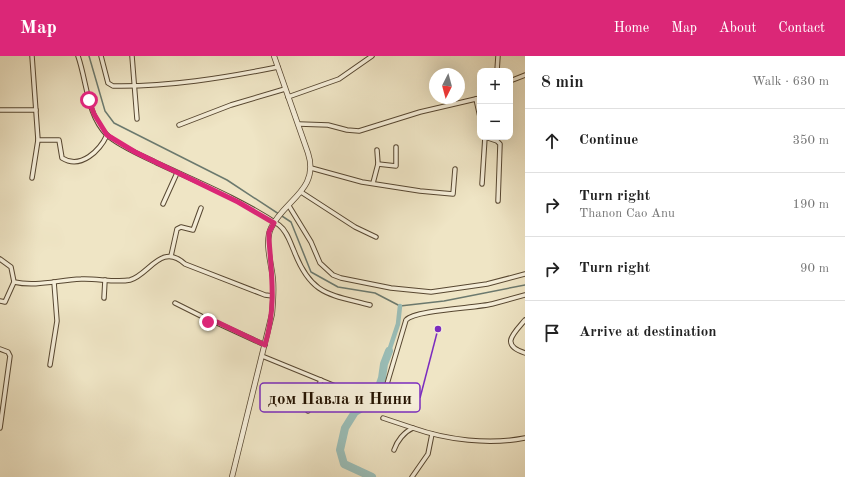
<!DOCTYPE html>
<meta charset="utf-8">
<style>
:root{--surface:#fff;--page:#f2f2f2;--text:#222;--muted:#767676;--line:#e0e0e0;--accent:#db2777}
body{margin:0;font-family:"Old Standard TT",serif;background:var(--page);color:var(--text)}
.controls{position:absolute;right:12px;top:12px;display:grid;overflow:hidden;border-radius:8px;box-shadow:0 4px 16px #0002}
.controls button{width:36px;height:36px;display:grid;place-items:center;padding:0;border:0;border-bottom:1px solid var(--line);background:var(--surface);color:var(--text);font:20px sans-serif}
.compass{position:absolute;left:429px;top:12px;width:36px;height:36px;border-radius:50%;background:var(--surface);box-shadow:0 4px 16px #0002;rotate:186deg}
.stop{position:absolute;width:12px;height:12px;margin:-9px;border:3px solid #db2777;border-radius:50%;background:#fff}
.stop.end{background:#db2777;border-color:#fff;box-shadow:0 1px 4px #0008}
.list{margin:0;padding:0;list-style:none}
h2{display:flex;justify-content:space-between;align-items:center;height:52px;margin:0;padding:0 16px;font-size:17px}
h2 small{font-size:13px;font-weight:400;color:var(--muted)}
.list li{display:grid;grid-template-columns:26px 1fr auto;gap:12px;align-items:center;box-sizing:border-box;height:64px;padding:0 16px;border-top:1px solid var(--line)}
.list b{display:block;font-size:15px;white-space:nowrap}
.list p{margin:0;font-size:13px;white-space:nowrap;color:var(--muted)}
.list em{font-size:13px;font-style:normal;color:var(--muted)}
.icon{flex:none;width:22px;height:22px;fill:none;stroke:currentColor;stroke-width:2;stroke-linecap:round;stroke-linejoin:round}
.map{position:relative;flex:none;width:525px;height:421px;overflow:hidden}
header{display:flex;align-items:center;gap:24px;box-sizing:border-box;height:56px;padding:0 20px;background:var(--accent);color:#fff}
header strong{font-size:19px}
nav{display:flex;gap:22px;margin-inline-start:auto;font-size:14px}
main{display:flex}
aside{flex:1;background:var(--surface)}
.map>svg:first-child{display:block}
</style>
<header>
<strong>Map</strong>
<nav><a>Home</a><a>Map</a><a>About</a><a>Contact</a></nav>
</header>
<main>
<div class="map">
<svg width="525" height="421" viewBox="0 0 525 421">
<rect width="100%" height="100%" fill="#efe5c5"/>
<filter id="stains"><feTurbulence type="fractalNoise" baseFrequency=".005" numOctaves="4"/><feColorMatrix values="0 0 0 0 .2 0 0 0 0 .09 0 0 0 0 .02 0 0 0 .5 -.17"/></filter>
<radialGradient id="worn" r=".72"><stop offset=".6" stop-color="#630" stop-opacity="0"/><stop offset="1" stop-color="#630" stop-opacity=".3"/></radialGradient>
<g fill="none" stroke-linecap="round" stroke-linejoin="round">
<path stroke="#6b796e" stroke-width="1.5" d="M89,0l16,55 9,12 113,57 64,42 20,50 27,15 37,6 25,13 44,-5 81,-16"/>
<path stroke="#9abeb8" stroke-width="4.5" d="M389,295l9,-27 2,-18"/>
<path stroke="#9abeb8" stroke-width="8" d="M372,421l-28,-13 -4,-14 5,-22 10,-16 12,-7 10,-13 5,-14 2,-14 5,-13"/>
<defs>
<g id="minor">
<path d="M78,0c9,26 9,59 29,79 12,11 36,21 50,28 41,19 85,37 122,62 8,6 11,17 15,26 17,44 34,43 76,54"/>
<path d="M101,0l7,27 5,3c55,1 110,-8 165,-19"/>
<path d="M132,0l5,63"/>
<path d="M497,15l1,-15"/>
<path d="M510,25l15,-6"/>
<path d="M288,41l51,-18 33,-23"/>
<path d="M476,43l4,18"/>
<path d="M0,54h36"/>
<path d="M299,68l29,1 19,5 12,1 61,-19 60,-14"/>
<path d="M179,69l52,-20 54,-16"/>
<path d="M485,81l12,4 3,3 -2,57"/>
<path d="M38,84h21l3,18c19,12 38,-8 45,-23"/>
<path d="M378,108l18,2v-19"/>
<path d="M311,112l51,14 58,9 33,3 2,-25"/>
<path d="M32,122l6,-38 -6,-84"/>
<path d="M373,127l5,-19 -1,-14"/>
<path d="M482,128l3,-47"/>
<path d="M301,136l54,35 21,10"/>
<path d="M163,148l14,-31"/>
<path d="M289,150l22,36 9,21 13,12 8,3 50,10 40,4 56,-8 38,-10"/>
<path d="M171,200l6,-27 4,-2 12,3 8,-22"/>
<path d="M0,203l11,8 3,15 -9,20 -5,-1"/>
<path d="M14,226c22,5 44,-2 67,-3 15,-1 34,4 49,1 19,-5 31,-38 55,-16l80,31 8,1"/>
<path d="M104,242l1,-18"/>
<path d="M175,247l26,13 7,6 9,1 48,22"/>
<path d="M525,264c-12,14 -25,25 0,33"/>
<path d="M0,293l8,3 2,4 -10,72"/>
<path d="M262,300l88,36"/>
<path d="M50,309l7,-44 -3,-39"/>
<path d="M387,328l19,-64c9,-10 70,-12 86,-16 11,-3 22,-6 33,-9"/>
<path d="M308,355l13,-31"/>
<path d="M383,362l30,10"/>
<path d="M394,394c3,-9 10,-18 19,-22 34,12 76,17 112,10"/>
<path d="M412,421l16,-23 4,-20"/>
</g>
<path id="tertiary" d="M232,421l40,-163c1,-11 2,-22 1,-34 -1,-15 -9,-37 -2,-52 13,-28 49,-38 37,-75l-34,-97"/>
</defs>
<use href="#minor" stroke="#574731" stroke-width="5.5"/>
<use href="#tertiary" stroke="#574731" stroke-width="6"/>
<use href="#minor" stroke="#f5eed9" stroke-width="3.5"/>
<use href="#tertiary" stroke="#f5eed9" stroke-width="4.5"/>
</g>
<g fill="none" stroke-linecap="round" stroke-linejoin="round">
<path stroke="#db2777" stroke-width="5" d="M89,44l5,14 13,21 28,17 103,50 36,21 -5,9v8c3,38 7,68 -4,105l-48,-23h-9"/>
</g>
<path fill="none" stroke="#7b2cbf" stroke-width="1.5" d="M438 273L420 342"/>
<circle fill="#7b2cbf" stroke="#f5eed9" stroke-width="1.5" cx="438" cy="273" r="4"/>
<rect fill="#f5eed9" stroke="#7b2cbf" stroke-width="1.5" x="260" y="327" width="160" height="29" rx="4"/>
<g font-size="17" text-anchor="middle" font-weight="bold" fill="#241200">
<text x="340" y="348">дом Павла и Нини</text>
</g>
<rect width="100%" height="100%" filter="url(#stains)"/>
<rect width="100%" height="100%" fill="url(#worn)"/>
</svg>
<div class="controls">
<button>+</button>
<button>−</button>
</div>
<svg class="compass" viewBox="-18 -18 36 36"><path d="M0-13l5 13h-10z" fill="#e53935"/><path d="M0 13l5-13h-10z" fill="#767676"/></svg>
<div class="stop" style="left:89px;top:44px"></div>
<div class="stop end" style="left:208px;top:266px"></div>
</div>
<aside>
<h2>8 min<small>Walk · 630 m</small></h2>
<ul class="list">
<li><svg class="icon" aria-label="ahead" viewBox="0 0 24 24"><path d="M12 20V5M6 11l6-6 6 6"/></svg><div><b>Continue</b></div><em>350 m</em></li>
<li><svg class="icon" aria-label="right" viewBox="0 0 24 24"><path d="M7 20v-9h11M14 6l5 5-5 5"/></svg><div><b>Turn right</b><p>Thanon Cao Anu</p></div><em>190 m</em></li>
<li><svg class="icon" aria-label="right" viewBox="0 0 24 24"><path d="M7 20v-9h11M14 6l5 5-5 5"/></svg><div><b>Turn right</b></div><em>90 m</em></li>
<li><svg class="icon" aria-label="arrive" viewBox="0 0 24 24"><path d="M6 21V4h12l-3 4 3 4H6"/></svg><div><b>Arrive at destination</b></div></li>
</ul>
</aside>
</main>
